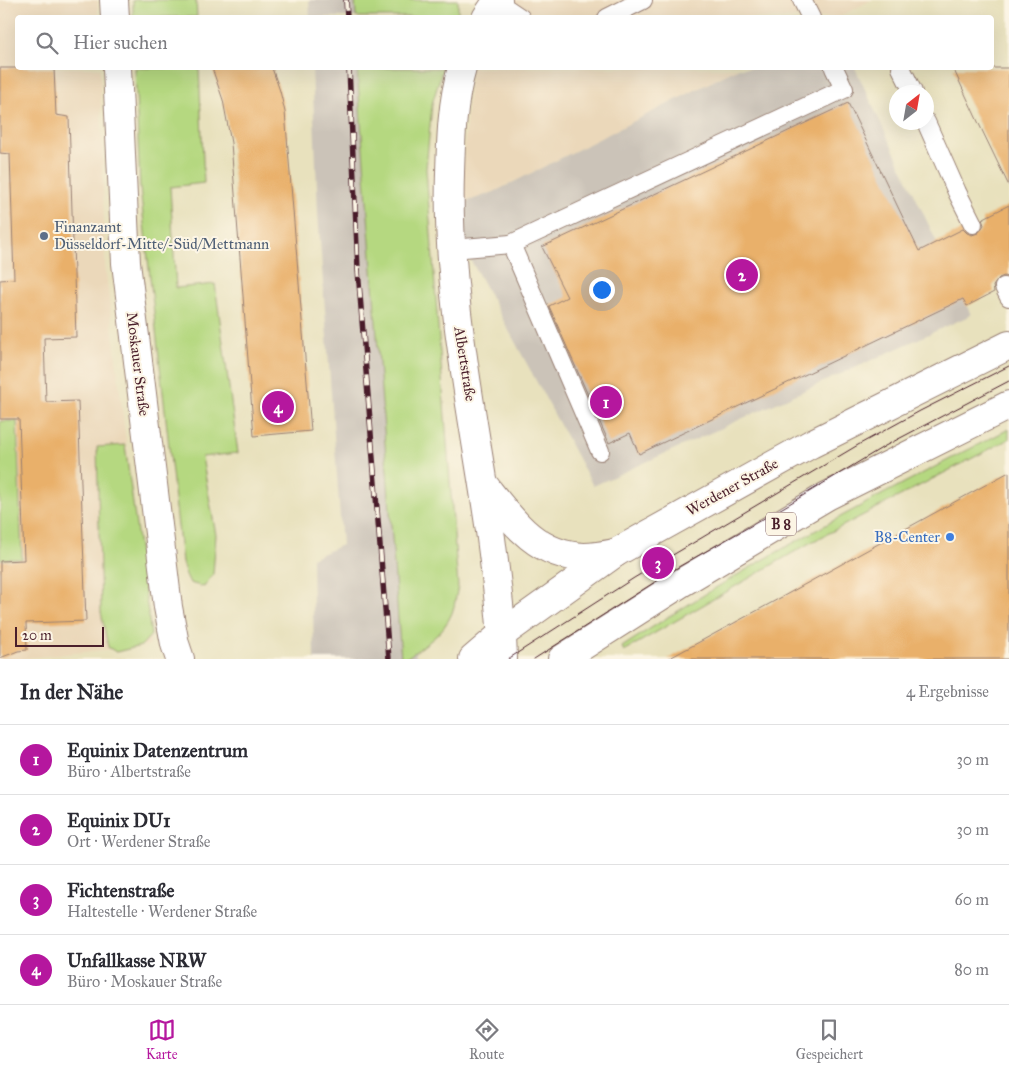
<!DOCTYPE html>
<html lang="de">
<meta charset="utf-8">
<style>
:root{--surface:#fff;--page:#f2f2f3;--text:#2b2b33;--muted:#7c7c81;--line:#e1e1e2;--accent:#b5179e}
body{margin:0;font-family:"IM FELL Great Primer",serif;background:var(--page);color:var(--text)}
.compass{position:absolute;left:889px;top:85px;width:45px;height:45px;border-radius:50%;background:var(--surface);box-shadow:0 5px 20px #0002;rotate:31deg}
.scale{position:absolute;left:15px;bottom:12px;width:89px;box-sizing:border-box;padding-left:5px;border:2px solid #4a1f2b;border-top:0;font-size:14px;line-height:18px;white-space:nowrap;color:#4a1f2b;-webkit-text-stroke:4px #fcf5e5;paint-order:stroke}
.you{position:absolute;left:601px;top:289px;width:18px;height:18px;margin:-12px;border:4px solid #fff;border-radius:50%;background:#1a73e8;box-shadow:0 0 0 8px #1a73e833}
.badge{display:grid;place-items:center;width:32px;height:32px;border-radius:50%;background:var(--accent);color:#fff;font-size:16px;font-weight:700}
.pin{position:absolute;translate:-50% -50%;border:2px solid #fff;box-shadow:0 1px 5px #0006}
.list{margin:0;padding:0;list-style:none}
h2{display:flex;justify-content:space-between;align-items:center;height:65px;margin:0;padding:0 20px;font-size:21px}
h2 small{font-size:16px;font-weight:400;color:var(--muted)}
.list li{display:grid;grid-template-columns:32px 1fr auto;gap:15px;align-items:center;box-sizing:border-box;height:70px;padding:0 20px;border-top:1px solid var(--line)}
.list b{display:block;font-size:19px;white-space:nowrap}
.list p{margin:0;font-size:16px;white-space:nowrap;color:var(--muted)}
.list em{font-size:16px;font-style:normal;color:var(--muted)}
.icon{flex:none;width:28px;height:28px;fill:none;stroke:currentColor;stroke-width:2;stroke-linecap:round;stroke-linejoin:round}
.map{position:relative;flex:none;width:1009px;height:659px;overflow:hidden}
.search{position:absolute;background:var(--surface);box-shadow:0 5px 20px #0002;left:15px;right:15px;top:15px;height:55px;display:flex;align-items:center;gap:12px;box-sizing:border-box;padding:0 18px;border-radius:5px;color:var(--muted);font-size:19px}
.sheet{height:345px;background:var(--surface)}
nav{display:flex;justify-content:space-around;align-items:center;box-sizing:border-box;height:70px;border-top:1px solid var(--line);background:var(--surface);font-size:14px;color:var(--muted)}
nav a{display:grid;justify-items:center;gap:2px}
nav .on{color:var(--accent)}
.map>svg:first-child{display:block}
</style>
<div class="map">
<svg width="1009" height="659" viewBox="0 0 1009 659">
<rect width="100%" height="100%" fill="#fcf5e5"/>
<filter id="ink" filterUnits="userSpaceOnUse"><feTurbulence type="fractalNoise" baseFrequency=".02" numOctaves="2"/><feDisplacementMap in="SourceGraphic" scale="10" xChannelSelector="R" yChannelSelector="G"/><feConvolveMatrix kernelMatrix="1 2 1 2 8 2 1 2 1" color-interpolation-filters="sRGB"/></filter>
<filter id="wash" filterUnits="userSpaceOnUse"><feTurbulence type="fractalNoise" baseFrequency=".0096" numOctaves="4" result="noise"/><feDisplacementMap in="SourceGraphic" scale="20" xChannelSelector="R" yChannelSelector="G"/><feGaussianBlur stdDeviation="1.12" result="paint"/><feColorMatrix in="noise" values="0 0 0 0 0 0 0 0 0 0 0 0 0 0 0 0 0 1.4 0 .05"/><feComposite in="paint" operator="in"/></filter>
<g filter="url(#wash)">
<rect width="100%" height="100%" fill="#e8e1bd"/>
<g fill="#ebd8ba">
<path d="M0,0h98v17l-80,1v50h82l5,197 45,380 -131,14h-19z"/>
<path d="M514,0h357l-33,18h-338z"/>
<path d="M472,68h267l-245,124 -34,12 10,-131z"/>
</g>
<g fill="#cbc3b8">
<path d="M309,0h79v17h-78z"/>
<path d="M312,68h77l27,591h-102l-2,-101 30,-13 -24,-332z"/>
<path d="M739,68h116l116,247 -378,171 -131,-242 -2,-40 34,-12z"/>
</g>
<g fill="#b5d880" stroke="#807c56">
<path d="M133,0h63l1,17h-64z"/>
<path d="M355,0h103v17h-102z"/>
<path d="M135,68h64l5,115 -34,4 6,101 39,-4 23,169 -36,4 14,78 -3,39 -9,13 -14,-4 -4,-8 -4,-13 -42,-374z"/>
<path d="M357,68h86l-11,36 -6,65 32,417c-2,9 -3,19 -6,27 -9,22 -29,33 -47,46h-4z"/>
<path d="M0,421h17l5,138h-22z"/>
<path d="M1009,429v10l-201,105 -184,107 -2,-4c123,-82 255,-151 387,-218z"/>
<path d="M125,445l26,190 -10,11 -25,6 -8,-5 -7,-35 -4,-165z"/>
</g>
<g id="blocks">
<g fill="#e9b06b">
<path d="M0,68h54l2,47 13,2 7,220 -32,1 2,64 32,-1 8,220 -60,2 1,27 -9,1 -18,7v-97l24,-1 -5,-141h-19v-139l14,-1 -4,-125 -10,-1z"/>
<path d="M212,68h60l8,23 5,21 26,319 -57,5 -23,-293 -8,-43z"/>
<path d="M953,68h56v118l-29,-60z"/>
<path d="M848,103l71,148 44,-22 4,4 5,2 6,-2 6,-8 -2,-6 27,-14v73l-5,-2 -5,2 -6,8 1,6 -27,14 -4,-7 -324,155 -9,-21 -21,10 -60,-137 18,-9 -25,-50z"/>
<path d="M1009,472v187h-341l103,-56z"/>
</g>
</g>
</g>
<g filter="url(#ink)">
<use href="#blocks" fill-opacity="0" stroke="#998074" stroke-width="1"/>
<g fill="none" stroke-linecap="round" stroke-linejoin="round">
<defs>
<g id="lane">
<path d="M802,0l9,18"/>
<path d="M497,2l24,16"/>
<path d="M607,18l36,-18"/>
<path d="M901,68l12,24"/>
<path d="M926,122l31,70 16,32"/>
<path d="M511,244l89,207"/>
<path d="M452,249l59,-5 333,-155 -10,-21"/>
<path d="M1004,287l5,10"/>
</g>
<g id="street">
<path d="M114,0l1,18"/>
<path d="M117,68l9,195 42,344 7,37 5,15"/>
</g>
<g id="secondary">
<path d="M486,18l12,-18"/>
<path d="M462,68c-10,34 -11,70 -12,105 -4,122 24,244 41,365 5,40 11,80 12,121"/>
<path d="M484,485c27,34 52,71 100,72 10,0 21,-2 31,-4"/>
</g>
<g id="primary">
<path d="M473,659l29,-25 113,-81 196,-109 198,-99"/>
<path d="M562,659l119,-76 146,-87 182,-91"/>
</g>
</defs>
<use href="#lane" stroke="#998074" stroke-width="20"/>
<use href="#street" stroke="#998074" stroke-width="30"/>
<use href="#secondary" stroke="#998074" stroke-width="30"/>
<use href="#primary" stroke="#998074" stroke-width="30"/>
<use href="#lane" stroke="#fff" stroke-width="18"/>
<use href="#street" stroke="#fff" stroke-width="28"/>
<use href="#secondary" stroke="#fff" stroke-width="28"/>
<use href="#primary" stroke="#fff" stroke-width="28"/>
<g stroke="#4a1f2b" stroke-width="1">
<path d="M508,659l126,-81 224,-133 62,-34 89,-45"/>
<path d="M534,659l146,-93 104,-59 101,-61 124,-65"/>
</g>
<defs>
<g id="rail">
<path d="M346,0l1,18"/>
<path d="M349,68l9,202 31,389"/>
</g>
</defs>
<use href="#rail" stroke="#4a1f2b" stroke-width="5.5"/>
<use href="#rail" stroke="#fcf5e5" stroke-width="4" stroke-dasharray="11" stroke-linecap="butt"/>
</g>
</g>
<circle fill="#5c6f8a" stroke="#fcf5e5" stroke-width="2" cx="44" cy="236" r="5"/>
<circle fill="#3f7fe0" stroke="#fcf5e5" stroke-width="2" cx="950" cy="537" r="5"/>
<g text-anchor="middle" stroke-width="4" stroke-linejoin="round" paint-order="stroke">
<rect fill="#fcf5e5" stroke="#7f5f63" stroke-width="1" x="766" y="512.5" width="30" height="23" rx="4"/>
<g font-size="14" font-weight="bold" fill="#4a1f2b">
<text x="781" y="529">B 8</text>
</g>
<g font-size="15" fill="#4e5e75" stroke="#fcf5e5" text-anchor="start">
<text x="54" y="232">Finanzamt<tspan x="54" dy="17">Düsseldorf-Mitte/-Süd/Mettmann</tspan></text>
</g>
<g font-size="15" fill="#4a1f2b" stroke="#fcf5e5">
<text transform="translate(138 364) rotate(83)" y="5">Moskauer Straße</text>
<text transform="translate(465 364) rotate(81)" y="5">Albertstraße</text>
<text transform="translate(732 487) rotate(-29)" y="5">Werdener Straße</text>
</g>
<g font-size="15" fill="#366cbe" stroke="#fcf5e5" text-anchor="end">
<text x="940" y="542">B8-Center</text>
</g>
</g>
</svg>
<svg class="compass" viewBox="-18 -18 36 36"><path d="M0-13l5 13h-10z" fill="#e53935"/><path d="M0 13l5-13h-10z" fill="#7c7c81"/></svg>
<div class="scale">20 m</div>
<div class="you"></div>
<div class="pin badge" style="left:606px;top:402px">1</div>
<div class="pin badge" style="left:742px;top:275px">2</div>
<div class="pin badge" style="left:658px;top:563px">3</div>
<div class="pin badge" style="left:278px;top:407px">4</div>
<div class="search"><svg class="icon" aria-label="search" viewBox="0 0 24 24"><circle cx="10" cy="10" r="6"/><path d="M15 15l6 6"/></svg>Hier suchen</div>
</div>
<section class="sheet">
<h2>In der Nähe<small>4 Ergebnisse</small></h2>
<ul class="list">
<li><span class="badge">1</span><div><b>Equinix Datenzentrum</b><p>Büro · Albertstraße</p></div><em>30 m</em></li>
<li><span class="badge">2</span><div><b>Equinix DU1</b><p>Ort · Werdener Straße</p></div><em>30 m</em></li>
<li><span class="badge">3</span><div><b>Fichtenstraße</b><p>Haltestelle · Werdener Straße</p></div><em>60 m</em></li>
<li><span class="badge">4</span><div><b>Unfallkasse NRW</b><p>Büro · Moskauer Straße</p></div><em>80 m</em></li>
</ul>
</section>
<nav>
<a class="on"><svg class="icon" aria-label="map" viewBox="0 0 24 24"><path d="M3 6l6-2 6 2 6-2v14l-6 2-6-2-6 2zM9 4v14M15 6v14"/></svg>Karte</a>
<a><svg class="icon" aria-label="directions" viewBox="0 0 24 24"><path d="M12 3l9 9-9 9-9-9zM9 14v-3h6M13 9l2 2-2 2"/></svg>Route</a>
<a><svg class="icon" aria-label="saved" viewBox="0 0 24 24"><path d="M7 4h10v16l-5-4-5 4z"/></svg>Gespeichert</a>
</nav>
